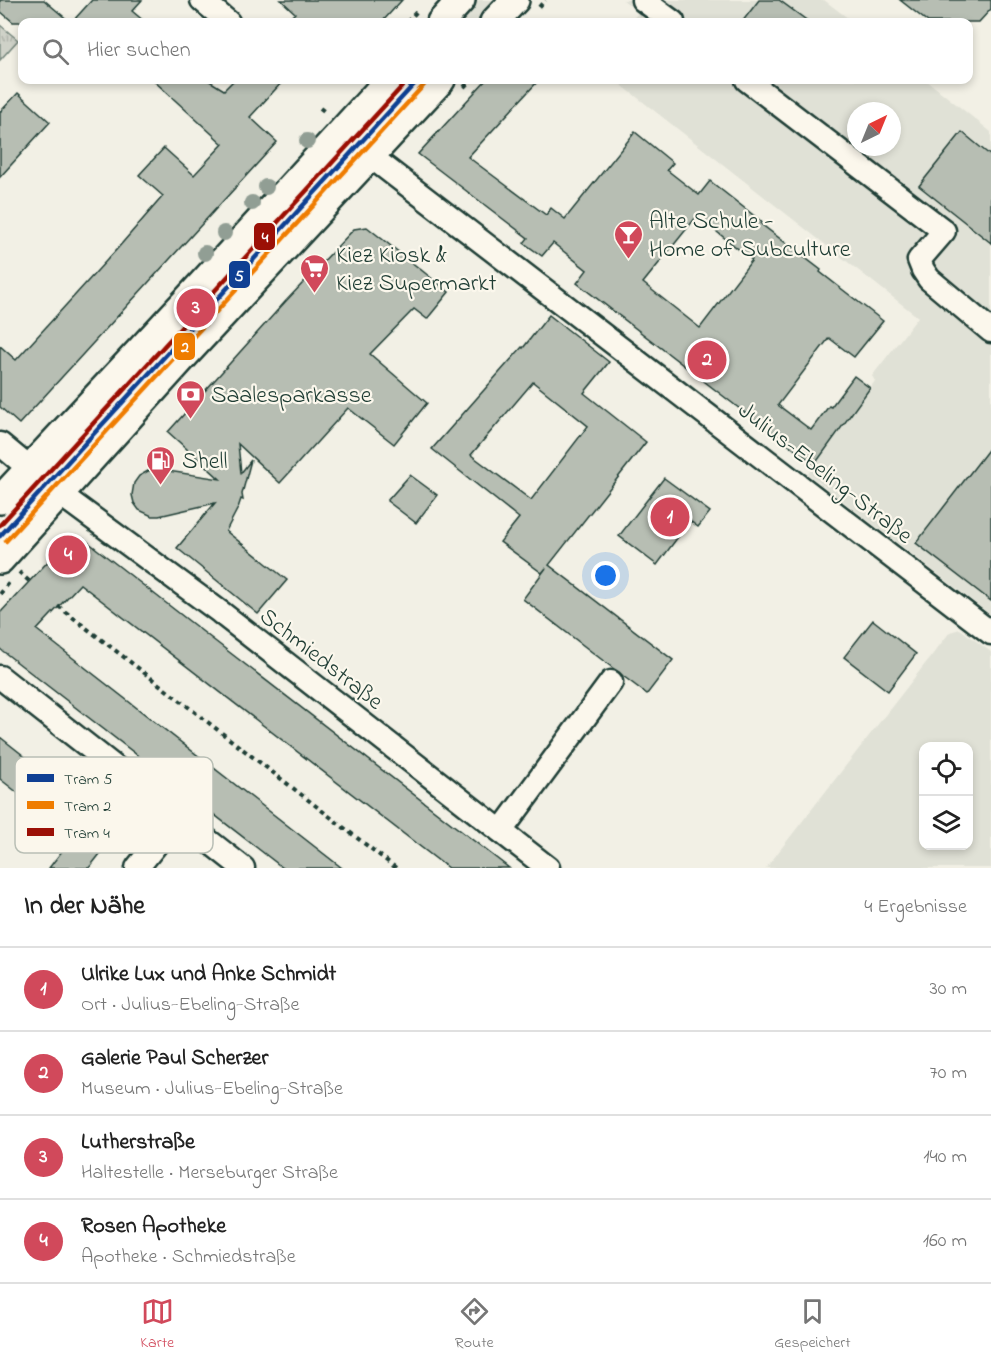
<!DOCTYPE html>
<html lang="de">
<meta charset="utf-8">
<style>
:root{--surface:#fff;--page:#f2f2f2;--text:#222;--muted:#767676;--line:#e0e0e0;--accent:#d1495b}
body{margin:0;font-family:"Indie Flower",sans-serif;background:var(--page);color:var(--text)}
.controls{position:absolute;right:18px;bottom:18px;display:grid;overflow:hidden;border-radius:12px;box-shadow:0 3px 9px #0003}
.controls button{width:54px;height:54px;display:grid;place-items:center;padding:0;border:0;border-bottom:2px solid var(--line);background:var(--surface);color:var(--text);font:30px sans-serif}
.compass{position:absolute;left:847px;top:102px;width:54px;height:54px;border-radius:50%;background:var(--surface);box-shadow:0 3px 9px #0003;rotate:43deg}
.you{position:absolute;left:606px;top:576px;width:21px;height:21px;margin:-15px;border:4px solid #fff;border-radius:50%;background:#1a73e8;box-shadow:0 0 0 9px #1a73e833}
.badge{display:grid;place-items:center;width:39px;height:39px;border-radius:50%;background:var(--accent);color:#fff;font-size:20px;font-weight:700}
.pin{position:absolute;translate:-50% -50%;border:3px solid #fff;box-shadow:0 2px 6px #0006}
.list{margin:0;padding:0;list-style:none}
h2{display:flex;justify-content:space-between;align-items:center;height:78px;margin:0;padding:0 24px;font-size:26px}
h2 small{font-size:20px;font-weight:400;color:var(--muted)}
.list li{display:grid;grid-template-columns:39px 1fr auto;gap:18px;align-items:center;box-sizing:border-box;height:84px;padding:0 24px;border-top:2px solid var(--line)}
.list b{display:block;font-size:22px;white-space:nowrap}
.list p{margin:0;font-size:20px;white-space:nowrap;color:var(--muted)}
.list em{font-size:20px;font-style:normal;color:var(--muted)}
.icon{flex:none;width:33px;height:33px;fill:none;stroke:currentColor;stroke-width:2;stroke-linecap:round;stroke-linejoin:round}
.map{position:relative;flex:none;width:991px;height:868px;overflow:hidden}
.search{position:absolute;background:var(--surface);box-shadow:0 3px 9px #0003;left:18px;right:18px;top:18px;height:66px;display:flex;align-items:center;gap:15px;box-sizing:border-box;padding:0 21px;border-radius:12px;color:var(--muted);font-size:22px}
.sheet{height:414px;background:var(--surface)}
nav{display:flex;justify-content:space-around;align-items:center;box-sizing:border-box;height:84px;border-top:2px solid var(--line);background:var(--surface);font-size:16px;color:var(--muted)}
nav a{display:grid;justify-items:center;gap:3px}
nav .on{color:var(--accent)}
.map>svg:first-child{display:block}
</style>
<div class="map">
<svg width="991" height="868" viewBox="0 0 991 868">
<defs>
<pattern id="park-tufts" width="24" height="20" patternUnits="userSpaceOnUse" patternTransform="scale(1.5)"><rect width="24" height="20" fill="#cfd2c8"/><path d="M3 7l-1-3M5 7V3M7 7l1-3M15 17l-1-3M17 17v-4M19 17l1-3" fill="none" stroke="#b1b5ac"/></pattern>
</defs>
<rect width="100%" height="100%" fill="#f2f0e5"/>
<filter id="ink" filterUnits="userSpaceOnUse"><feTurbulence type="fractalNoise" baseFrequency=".0167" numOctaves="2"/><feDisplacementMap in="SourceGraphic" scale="12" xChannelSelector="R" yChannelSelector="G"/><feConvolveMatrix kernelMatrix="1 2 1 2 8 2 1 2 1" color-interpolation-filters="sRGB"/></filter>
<g filter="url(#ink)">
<g fill="#e0e1d6" fill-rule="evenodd">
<path d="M473,0h27l-21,22h-27z"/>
<path d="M623,0h201l29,22h-223l9,-10z"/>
<path d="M400,80h26l-370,403 -15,-13z"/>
<path d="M615,80h311l65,52v483l-183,-141 62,-86 5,-7 -3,-5 46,-59zM856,111h36v36h-36z"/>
<path d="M27,484l13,14 -40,44v-29z"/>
<path d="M960,629l31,23v216h-225l184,-236zM924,746h44v100h-44z"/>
</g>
<path fill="url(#park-tufts)" stroke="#77887e" stroke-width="1.5" d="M0,25l18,15 -18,20z"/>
<g fill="#b7beb3" stroke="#1f3d34" stroke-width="1.5" fill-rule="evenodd">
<path d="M0,0h44l26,22h-57l-13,-11z"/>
<path d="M92,0h50l-10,11 13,11h-73z"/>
<path d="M281,0h121l-20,22h-96l9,-9z"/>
<path d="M759,0h20l30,22h-67z"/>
<path d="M900,0h91v9l-12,13h-51z"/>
<path d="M153,80h55l16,10 10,-10h50l-34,37 27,25 -258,282 -19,-17v-61l16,14 101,-111 46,-53 -24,-21 25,-27 30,27 29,-31z"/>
<path d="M486,80h53l-71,77 78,58 5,-7 14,11 70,-87 38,31 -6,7 32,25 11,-14 52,41 -1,2 60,46 -1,2 63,49 -29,36 -25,-19 -51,67 33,25 18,-24 2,1 23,-31 16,12 -55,76 -53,-38 -185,-143 10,-13 -34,-27 -11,13 -18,-13 4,-5 -110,-84zM697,216l55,44 -52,68 -57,-45z"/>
<path d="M18,93l32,29 -50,55v-65z"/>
<path d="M962,132l29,24v87l-72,-57z"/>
<path d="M367,227l82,65 -22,27 -13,-10 -44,45 57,49 -33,41 -46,-36 -68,75 -42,-39 3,29 10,-13 -9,34 1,6 -2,-1 -3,9 -12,23 61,49 -29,34 -81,-66 38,-45 -56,13h-7l-13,-6 -5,-7 -2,-8 2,-12 5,-7 9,-5 7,-2 65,10 -52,-47 117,-130 69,-73z"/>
<path d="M549,315l60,47 -25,31 62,49 -97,123 124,95 -26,34 -24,-18 -4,-4 -5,-3 -91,-70 23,-31 -4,5 -42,-31 19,-24 -87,-69 90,-102 1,1zM533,382l55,44 -57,74 -60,-45z"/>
<path d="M991,446v155l-75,-58z"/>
<path d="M410,475l27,20 -21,28 -29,-22z"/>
<path d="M664,478l46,34 -12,15 -8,-6 -33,44 -38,-29z"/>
<path d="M84,539l114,89 311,240h-61l-368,-284 -43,46 305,238h-59l-283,-219v-36l68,-73z"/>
<path d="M873,620l43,34 -28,37 -44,-34z"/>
<path d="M0,737l94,74 -21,25 -73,-57z"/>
<path d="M82,825l25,20 -18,23h-40z"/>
</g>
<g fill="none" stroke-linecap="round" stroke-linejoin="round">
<defs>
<g id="minor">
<path d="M202,0l26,22"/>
<path d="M643,0l30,22"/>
<path d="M747,80l197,151 -25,29 4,10 6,9 62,52"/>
<path d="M370,156l621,477"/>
<path d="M0,444l29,24"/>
<path d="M60,494l160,118 328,256"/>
<path d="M0,677l243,191"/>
<path d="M501,831l110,-149"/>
<path d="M137,868l41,-51"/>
</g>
<g id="major">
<path d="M441,22l20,-22"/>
<path d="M494,22l21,-22"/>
<path d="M0,500l187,-200 202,-220"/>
<path d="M0,560l186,-206 255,-274"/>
</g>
</defs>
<use href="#minor" stroke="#1f3d34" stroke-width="27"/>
<use href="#major" stroke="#1f3d34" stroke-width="32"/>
<g stroke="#1f3d34" stroke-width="4" stroke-dasharray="4.5 4.5" stroke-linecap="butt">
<path d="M539,7l6,-7"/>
<path d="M407,22l12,-13"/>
<path d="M464,87l7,-7"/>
<path d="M320,108l5,4"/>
<path d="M19,572l11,10"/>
<path d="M0,594l9,-11"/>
<path d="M58,606l338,262"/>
</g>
<use href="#minor" stroke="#fbf7ec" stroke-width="22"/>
<use href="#major" stroke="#fbf7ec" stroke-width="27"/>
<defs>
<path id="tram-1" d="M0,536l418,-456"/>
<path id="tram-2" d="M6,541l418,-456"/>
<path id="tram-3" d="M0,525l408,-445"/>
</defs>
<use href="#tram-1" stroke="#fbf7ec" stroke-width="9"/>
<use href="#tram-2" stroke="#fbf7ec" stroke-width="9"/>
<use href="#tram-3" stroke="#fbf7ec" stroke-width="9"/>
<use href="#tram-1" stroke="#0f3f93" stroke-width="4.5"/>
<use href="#tram-2" stroke="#ef7c00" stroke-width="4.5"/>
<use href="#tram-3" stroke="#9b1006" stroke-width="4.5"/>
</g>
<g fill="#919e94">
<circle cx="307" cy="141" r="8"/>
<circle cx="266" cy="187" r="8"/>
<circle cx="252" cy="203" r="8"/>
<circle cx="224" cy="233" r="8"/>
<circle cx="205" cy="253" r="8"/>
</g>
</g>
<defs>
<symbol id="bar-pin" viewBox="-11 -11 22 30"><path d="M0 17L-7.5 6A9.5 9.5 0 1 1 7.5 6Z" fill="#d1495b" stroke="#fbf7ec"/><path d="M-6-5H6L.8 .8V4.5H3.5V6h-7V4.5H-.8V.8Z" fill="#fff"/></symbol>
<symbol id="supermarket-pin" viewBox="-11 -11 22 30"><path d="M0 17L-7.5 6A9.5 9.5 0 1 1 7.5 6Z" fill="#d1495b" stroke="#fbf7ec"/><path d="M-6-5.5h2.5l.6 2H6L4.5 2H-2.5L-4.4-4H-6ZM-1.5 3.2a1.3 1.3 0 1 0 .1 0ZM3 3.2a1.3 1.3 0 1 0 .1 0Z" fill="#fff"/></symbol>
<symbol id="bank-pin" viewBox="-11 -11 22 30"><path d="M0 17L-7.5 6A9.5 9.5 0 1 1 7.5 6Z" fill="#d1495b" stroke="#fbf7ec"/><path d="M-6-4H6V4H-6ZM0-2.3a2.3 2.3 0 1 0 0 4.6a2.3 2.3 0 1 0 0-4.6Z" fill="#fff"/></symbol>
<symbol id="fuel-pin" viewBox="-11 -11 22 30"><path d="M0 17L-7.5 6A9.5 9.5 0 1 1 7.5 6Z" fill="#d1495b" stroke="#fbf7ec"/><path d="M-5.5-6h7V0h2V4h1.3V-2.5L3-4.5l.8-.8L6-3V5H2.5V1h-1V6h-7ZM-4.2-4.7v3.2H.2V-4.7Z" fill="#fff"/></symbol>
</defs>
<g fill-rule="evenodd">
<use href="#bar-pin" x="612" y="218" width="33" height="45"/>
<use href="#supermarket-pin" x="298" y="252" width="33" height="45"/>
<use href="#bank-pin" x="174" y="378" width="33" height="45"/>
<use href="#fuel-pin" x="144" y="444" width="33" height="45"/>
</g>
<g text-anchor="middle" stroke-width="4.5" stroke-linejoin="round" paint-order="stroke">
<g font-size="24" fill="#1f3d34" stroke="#fbf7ec" text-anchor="start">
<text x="649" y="228">Alte Schule -<tspan x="649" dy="28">Home of Subculture</tspan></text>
<text x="336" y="262">Kiez Kiosk &amp;<tspan x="336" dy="28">Kiez Supermarkt</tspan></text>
<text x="211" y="402">Saalesparkasse</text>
<text x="182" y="468">Shell</text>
</g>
<g font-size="24" fill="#1f3d34" stroke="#fbf7ec">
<text transform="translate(826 472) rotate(38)" y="8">Julius-Ebeling-Straße</text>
<text transform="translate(322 658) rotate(38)" y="8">Schmiedstraße</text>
</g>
</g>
<rect x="15" y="757" width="198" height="96" rx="9" fill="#fbf7ec" stroke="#b9bfb5" stroke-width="1.5"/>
<rect x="27" y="774" width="27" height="8" fill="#0f3f93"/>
<rect x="27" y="801" width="27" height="8" fill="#ef7c00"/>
<rect x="27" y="828" width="27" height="8" fill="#9b1006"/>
<g font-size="16" fill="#1f3d34">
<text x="64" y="784">Tram 5</text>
<text x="64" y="811">Tram 2</text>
<text x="64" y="838">Tram 4</text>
</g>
<g stroke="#fbf7ec" stroke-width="2">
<rect x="253" y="222" width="23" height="29" rx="6" fill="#9b1006"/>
<rect x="228" y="260" width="23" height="29" rx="6" fill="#0f3f93"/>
<rect x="173" y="332" width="23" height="29" rx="6" fill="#ef7c00"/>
</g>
<g font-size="16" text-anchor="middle" font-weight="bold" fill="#fff">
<text x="265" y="242">4</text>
<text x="239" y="281">5</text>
<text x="185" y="352">2</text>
</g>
</svg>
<div class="controls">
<button><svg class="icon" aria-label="locate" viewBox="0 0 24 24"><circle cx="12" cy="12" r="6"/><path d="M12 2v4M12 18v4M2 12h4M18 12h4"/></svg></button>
<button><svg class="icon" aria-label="layers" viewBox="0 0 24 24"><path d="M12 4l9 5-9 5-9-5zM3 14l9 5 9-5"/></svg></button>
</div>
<svg class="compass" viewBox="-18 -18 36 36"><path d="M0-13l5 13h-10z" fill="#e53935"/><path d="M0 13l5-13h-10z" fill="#767676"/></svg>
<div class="you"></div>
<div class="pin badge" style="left:670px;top:517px">1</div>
<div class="pin badge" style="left:707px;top:360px">2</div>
<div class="pin badge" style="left:196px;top:308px">3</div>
<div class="pin badge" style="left:68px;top:555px">4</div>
<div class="search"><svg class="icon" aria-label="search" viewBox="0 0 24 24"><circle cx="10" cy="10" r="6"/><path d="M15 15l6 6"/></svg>Hier suchen</div>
</div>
<section class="sheet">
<h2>In der Nähe<small>4 Ergebnisse</small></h2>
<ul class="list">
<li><span class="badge">1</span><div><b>Ulrike Lux und Anke Schmidt</b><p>Ort · Julius-Ebeling-Straße</p></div><em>30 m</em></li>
<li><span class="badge">2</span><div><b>Galerie Paul Scherzer</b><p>Museum · Julius-Ebeling-Straße</p></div><em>70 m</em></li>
<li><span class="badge">3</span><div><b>Lutherstraße</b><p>Haltestelle · Merseburger Straße</p></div><em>140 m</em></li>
<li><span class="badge">4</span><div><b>Rosen Apotheke</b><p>Apotheke · Schmiedstraße</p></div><em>160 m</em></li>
</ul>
</section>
<nav>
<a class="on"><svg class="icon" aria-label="map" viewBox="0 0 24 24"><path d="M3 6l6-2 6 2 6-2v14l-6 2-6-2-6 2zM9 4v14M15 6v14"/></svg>Karte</a>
<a><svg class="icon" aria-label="directions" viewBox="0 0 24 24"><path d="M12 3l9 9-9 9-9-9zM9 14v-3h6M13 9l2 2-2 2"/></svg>Route</a>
<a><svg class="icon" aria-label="saved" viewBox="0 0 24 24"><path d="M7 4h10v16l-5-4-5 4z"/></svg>Gespeichert</a>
</nav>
